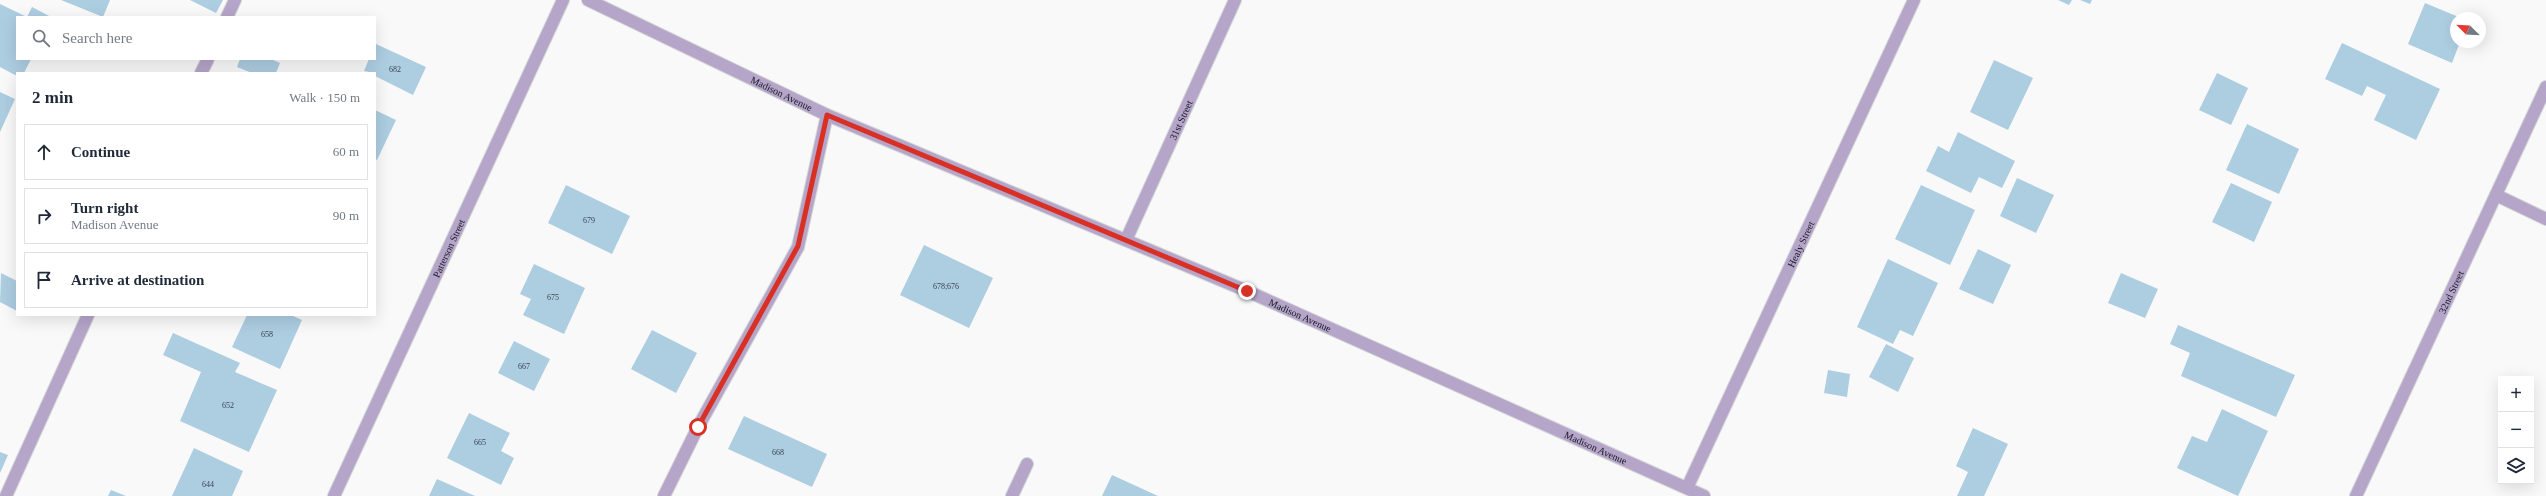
<!DOCTYPE html>
<meta charset="utf-8">
<style>
:root{--surface:#fff;--page:#f6f6f7;--text:#1f2937;--muted:#747a83;--line:#e0e1e3}
body{margin:0;font-family:"Times New Roman",serif;background:var(--page);color:var(--text)}
.controls{position:absolute;right:12px;bottom:12px;display:grid;overflow:hidden;border-radius:0px;box-shadow:0 4px 16px #0002}
.controls button{width:36px;height:36px;display:grid;place-items:center;padding:0;border:0;border-bottom:1px solid var(--line);background:var(--surface);color:var(--text);font:20px sans-serif}
.compass{position:absolute;left:2450px;top:12px;width:36px;height:36px;border-radius:50%;background:var(--surface);box-shadow:0 4px 16px #0002;rotate:294deg}
.stop{position:absolute;width:12px;height:12px;margin:-9px;border:3px solid #d93025;border-radius:50%;background:#fff}
.stop.end{background:#d93025;border-color:#fff;box-shadow:0 1px 4px #0008}
.list{margin:0;padding:0;list-style:none}
h2{display:flex;justify-content:space-between;align-items:center;height:52px;margin:0;padding:0 16px;font-size:17px}
h2 small{font-size:13px;font-weight:400;color:var(--muted)}
.list li{display:grid;grid-template-columns:26px 1fr auto;gap:12px;align-items:center;box-sizing:border-box;height:56px;margin:0 8px 8px;padding:0 8px;border:1px solid var(--line);border-radius:0px}
.list b{display:block;font-size:15px;white-space:nowrap}
.list p{margin:0;font-size:13px;white-space:nowrap;color:var(--muted)}
.list em{font-size:13px;font-style:normal;color:var(--muted)}
.icon{flex:none;width:22px;height:22px;fill:none;stroke:currentColor;stroke-width:2;stroke-linecap:round;stroke-linejoin:round}
.map{position:relative;flex:none;width:2546px;height:496px;overflow:hidden}
.search{position:absolute;background:var(--surface);box-shadow:0 4px 16px #0002;left:16px;top:16px;width:360px;height:44px;display:flex;align-items:center;gap:10px;box-sizing:border-box;padding:0 14px;border-radius:0px;color:var(--muted);font-size:15px}
.panel{position:absolute;background:var(--surface);box-shadow:0 4px 16px #0002;left:16px;top:72px;width:360px;height:244px;border-radius:0px}
.map>svg:first-child{display:block}
</style>
<div class="map">
<svg width="2546" height="496" viewBox="0 0 2546 496">
<rect width="100%" height="100%" fill="#f9f9f9"/>
<g fill="#adcde1">
<path d="M61,0h49l-7,17z"/>
<path d="M190,0h33l-7,13z"/>
<path d="M2058,0h14l-3,5z"/>
<path d="M2080,0h12l-2,4z"/>
<path d="M2425,3l36,15h-5v24h4l-8,21 -44,-19z"/>
<path d="M0,4l27,13 5,-10 19,10h-34v42h14l-7,14h-7v3l-17,-9z"/>
<path d="M2342,43l98,46 -24,51 -42,-20 12,-25 -19,-9 -5,10 -37,-17z"/>
<path d="M376,44l50,23 -13,28 -38,-19v-3l-11,-2 5,-12h6z"/>
<path d="M240,59h31l9,4 -4,10h-24l-15,-6z"/>
<path d="M1994,60l39,18 -25,52 -38,-18z"/>
<path d="M2217,73l31,15 -17,37 -32,-15z"/>
<path d="M0,92l15,7 -15,33z"/>
<path d="M375,110l21,10 -19,40 -2,-1z"/>
<path d="M2247,124l52,25 -20,45 -53,-24z"/>
<path d="M1958,132l57,29 -13,27 -23,-11 -8,16 -45,-22 12,-25 11,6z"/>
<path d="M2017,178l37,17 -18,38 -36,-17z"/>
<path d="M2231,183l41,19 -18,40 -42,-20z"/>
<path d="M566,185l64,31 -18,38 -64,-31z"/>
<path d="M1921,185l54,25 -25,55 -55,-26z"/>
<path d="M924,245l69,33 -24,50 -69,-33z"/>
<path d="M1978,249l33,16 -18,39 -34,-15z"/>
<path d="M1888,259l50,24 -25,53 -13,-6 -7,14 -36,-17z"/>
<path d="M534,264l51,24 -21,46 -41,-19 8,-16 -11,-5z"/>
<path d="M1,273l16,8v30l-17,-9z"/>
<path d="M2121,273l37,16 -13,29 -37,-15z"/>
<path d="M247,315h44l11,5 -22,49 -48,-22z"/>
<path d="M2178,325l117,50 -19,42 -95,-41 9,-23 -20,-9z"/>
<path d="M652,330l45,23 -21,40 -45,-24z"/>
<path d="M173,333l67,30 -5,9 42,18 -28,62 -69,-31 21,-49 -38,-17z"/>
<path d="M514,341l36,18 -16,32 -36,-18z"/>
<path d="M1886,344l28,14 -16,34 -29,-15z"/>
<path d="M1828,370l22,4 -3,23 -23,-4z"/>
<path d="M2222,409l46,22 -30,65 -61,-28 15,-32 15,6z"/>
<path d="M469,413l41,20 -9,18 13,7 -13,27 -54,-27z"/>
<path d="M744,416l83,38 -15,33 -84,-38z"/>
<path d="M1973,428l35,16 -24,52h-27l11,-24 -12,-6z"/>
<path d="M194,448l49,23 -11,25h-60z"/>
<path d="M0,452l8,3 -8,18z"/>
<path d="M1112,475l46,21h-56z"/>
<path d="M437,479l38,17h-46z"/>
<path d="M111,490l15,6h-18z"/>
</g>
<g fill="none" stroke-linecap="round" stroke-linejoin="round">
<defs>
<g id="minor">
<path id="s1" d="M588,0l239,115 420,176 457,205"/>
<path d="M227,17l8,-17"/>
<path d="M201,73l7,-14"/>
<path d="M2496,195l50,24"/>
<path id="s2" d="M1126,240l109,-240"/>
<path id="s3" d="M1687,488l227,-488"/>
<path d="M6,496l82,-181"/>
<path id="s4" d="M334,496l229,-496"/>
<path d="M664,496l34,-69 100,-180 29,-132"/>
<path d="M1012,496l15,-32"/>
<path id="s5" d="M2356,496l190,-409"/>
</g>
</defs>
<use href="#minor" stroke="#d4d5d7" stroke-width="14"/>
<use href="#minor" stroke="#b5a5c9" stroke-width="12"/>
</g>
<g fill="none" stroke-linecap="round" stroke-linejoin="round">
<path stroke="#d93025" stroke-width="5" d="M698,427l100,-181 29,-131 420,176"/>
</g>
<g text-anchor="middle" stroke-width="3.5" stroke-linejoin="round" paint-order="stroke">
<g font-size="8" fill="#3a4452">
<text x="395" y="72">682</text>
<text x="589" y="223">679</text>
<text x="946" y="289">678;676</text>
<text x="553" y="300">675</text>
<text x="267" y="337">658</text>
<text x="524" y="369">667</text>
<text x="228" y="408">652</text>
<text x="480" y="445">665</text>
<text x="778" y="455">668</text>
<text x="208" y="487">644</text>
</g>
<g font-size="10" fill="#141722" stroke="#fff">
<text dy="4" stroke="none"><textPath href="#s1" startOffset="215">Madison Avenue</textPath></text>
<text dy="4" stroke="none"><textPath href="#s2" startOffset="132">31st Street</textPath></text>
<text dy="4" stroke="none"><textPath href="#s3" startOffset="269">Healy Street</textPath></text>
<text dy="4" stroke="none"><textPath href="#s4" startOffset="273">Patterson Street</textPath></text>
<text dy="4" stroke="none"><textPath href="#s5" startOffset="225">32nd Street</textPath></text>
<text dy="4" stroke="none"><textPath href="#s1" startOffset="779">Madison Avenue</textPath></text>
<text dy="4" stroke="none"><textPath href="#s1" startOffset="1103">Madison Avenue</textPath></text>
</g>
</g>
</svg>
<div class="controls">
<button>+</button>
<button>−</button>
<button><svg class="icon" aria-label="layers" viewBox="0 0 24 24"><path d="M12 4l9 5-9 5-9-5zM3 14l9 5 9-5"/></svg></button>
</div>
<svg class="compass" viewBox="-18 -18 36 36"><path d="M0-13l5 13h-10z" fill="#e53935"/><path d="M0 13l5-13h-10z" fill="#747a83"/></svg>
<div class="stop" style="left:698px;top:427px"></div>
<div class="stop end" style="left:1247px;top:291px"></div>
<div class="search"><svg class="icon" aria-label="search" viewBox="0 0 24 24"><circle cx="10" cy="10" r="6"/><path d="M15 15l6 6"/></svg>Search here</div>
<section class="panel">
<h2>2 min<small>Walk · 150 m</small></h2>
<ul class="list">
<li><svg class="icon" aria-label="ahead" viewBox="0 0 24 24"><path d="M12 20V5M6 11l6-6 6 6"/></svg><div><b>Continue</b></div><em>60 m</em></li>
<li><svg class="icon" aria-label="right" viewBox="0 0 24 24"><path d="M7 20v-9h11M14 6l5 5-5 5"/></svg><div><b>Turn right</b><p>Madison Avenue</p></div><em>90 m</em></li>
<li><svg class="icon" aria-label="arrive" viewBox="0 0 24 24"><path d="M6 21V4h12l-3 4 3 4H6"/></svg><div><b>Arrive at destination</b></div></li>
</ul>
</section>
</div>
